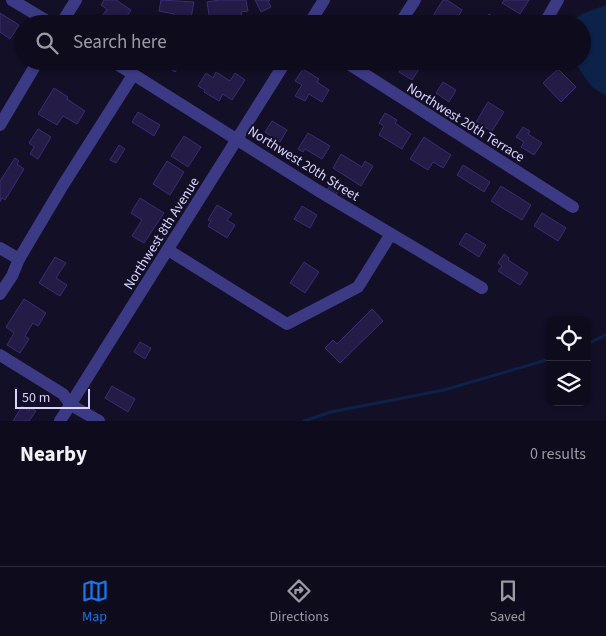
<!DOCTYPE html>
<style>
:root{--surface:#0e0b1c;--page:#1c1929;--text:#f1f3f6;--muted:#9b9ba3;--line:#2e2b3b;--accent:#1a73e8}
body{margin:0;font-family:"Source Sans 3",sans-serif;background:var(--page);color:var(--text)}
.controls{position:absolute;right:15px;bottom:15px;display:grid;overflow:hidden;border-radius:10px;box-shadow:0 1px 4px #0004}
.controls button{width:45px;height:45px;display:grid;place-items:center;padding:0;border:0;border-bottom:1px solid var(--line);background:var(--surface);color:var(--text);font:25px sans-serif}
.scale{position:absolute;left:15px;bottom:12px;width:75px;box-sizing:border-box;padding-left:5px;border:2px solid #d9d4ff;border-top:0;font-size:14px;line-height:18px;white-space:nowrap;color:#d9d4ff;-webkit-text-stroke:4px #130f26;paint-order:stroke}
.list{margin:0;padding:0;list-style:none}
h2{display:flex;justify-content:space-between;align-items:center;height:65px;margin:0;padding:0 20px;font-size:21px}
h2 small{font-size:16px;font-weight:400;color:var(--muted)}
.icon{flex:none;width:28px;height:28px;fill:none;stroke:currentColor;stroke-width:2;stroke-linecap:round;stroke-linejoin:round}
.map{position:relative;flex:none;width:606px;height:421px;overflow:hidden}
.search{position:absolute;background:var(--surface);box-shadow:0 1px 4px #0004;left:15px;right:15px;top:15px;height:55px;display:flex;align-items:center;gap:12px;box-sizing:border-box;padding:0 18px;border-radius:28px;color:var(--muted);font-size:19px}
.sheet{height:145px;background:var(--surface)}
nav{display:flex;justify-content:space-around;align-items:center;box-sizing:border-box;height:70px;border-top:1px solid var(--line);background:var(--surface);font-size:14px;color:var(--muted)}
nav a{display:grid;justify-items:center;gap:2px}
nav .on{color:var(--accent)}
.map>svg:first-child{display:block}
</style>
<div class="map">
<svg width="606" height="421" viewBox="0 0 606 421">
<rect width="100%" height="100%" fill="#130f26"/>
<path fill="#0c2248" d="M606,5v91l-14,-9 -18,-25 8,-1v-37h-10c6,-12 22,-14 34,-19z"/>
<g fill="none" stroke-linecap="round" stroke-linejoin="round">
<g stroke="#0c2248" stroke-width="3">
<path d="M587,344l19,-9"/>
<path d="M304,421l27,-9 113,-22 106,-31"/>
</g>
</g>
<g fill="#241b47" stroke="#3b2d73">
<path d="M104,0h12l15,10 -9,14h-25l10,-15 -6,-4z"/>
<path d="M161,0l33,2 -3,16 -9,-2 -1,8h-9l2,-10 -15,-3z"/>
<path d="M219,0h27l2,11 -7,1 1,5 -32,4 -3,-19z"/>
<path d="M255,0h15l-2,1 3,6 -10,5z"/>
<path d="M443,0h4l15,10 -8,14h-22l-3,-2z"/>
<path d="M504,0h25l-9,14 -18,-11z"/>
<path d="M0,13l19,12 -9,14 -10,-7z"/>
<path d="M489,14l13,8 -1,2h-18z"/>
<path d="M158,61h24l-7,11z"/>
<path d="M394,61h30l-12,19 -13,-8 2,-3 -8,-6z"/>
<path d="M303,69l16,10 -2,3 12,8 -7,12 -13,-8 -4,7 -10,-5 7,-11 -7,-4z"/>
<path d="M558,69l18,18 -15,15 -18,-19z"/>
<path d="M216,72l14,9 5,-8 10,7 -13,20 -9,-6 -4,7 -15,-9 1,-2 -7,-4 8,-13 7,5z"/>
<path d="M443,82l13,8 -7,12 -13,-9z"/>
<path d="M54,88l14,9 -1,2 18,12 -8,13 -14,-8 -6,9 -19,-11z"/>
<path d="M488,102l16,10 -12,19 -16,-9z"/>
<path d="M138,112l22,13 -6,11 -22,-14z"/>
<path d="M385,113l12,7 -2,3 16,11 -9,15 -23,-14 5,-9 -5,-3z"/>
<path d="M272,121l15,9 -7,12 -15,-10z"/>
<path d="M523,127l7,4 -2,3 14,9 -8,12 -13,-8 3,-5 -8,-5z"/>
<path d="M38,129l13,8 -13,22 -8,-5 4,-7 -5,-4z"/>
<path d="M308,133l22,13 -8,13 -17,-10 -2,3 -5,-3z"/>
<path d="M184,136l17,11 -13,20 -17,-11z"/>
<path d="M424,137l27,18 -8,13 -10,-6 -5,8 -18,-11z"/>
<path d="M119,145l6,4 -9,14 -6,-3z"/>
<path d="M341,154l21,13 3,-6 8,5 -12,20 -28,-18z"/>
<path d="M15,158l4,3 -2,3 7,5 -19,31 -3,-2 -2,4v-21z"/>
<path d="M167,161l17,11 -14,23 -17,-11z"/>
<path d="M463,165l27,17 -6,10 -27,-17z"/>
<path d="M333,180l8,5 -5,10 -9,-5z"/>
<path d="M501,186l30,19 -9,15 -31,-19z"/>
<path d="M140,198l24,15 -20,30 -12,-7 10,-16 -11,-7z"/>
<path d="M217,205l15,9 -5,6 8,5 -8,13 -19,-12 3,-5 -3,-1z"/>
<path d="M302,206l15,9 -7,13 -16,-9z"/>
<path d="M542,213l24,15 -8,13 -24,-15z"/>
<path d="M466,233l20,12 -7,12 -20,-13z"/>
<path d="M504,254l5,4 -1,2 20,13 -8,12 -22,-14 4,-5 -4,-3z"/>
<path d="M55,257l11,6 -10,15 11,7 -7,11 -21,-13z"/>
<path d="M304,262l15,10 -14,21 -15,-10z"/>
<path d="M24,299l22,14 -8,13 -5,-3 -8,13 4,3 -9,14 -13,-8 7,-12 -8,-6z"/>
<path d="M372,309l11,12 -43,42 -15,-15 8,-8 4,4z"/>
<path d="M140,342l11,6 -6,11 -11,-7z"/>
<path d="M112,386l23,13 -7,13 -23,-14z"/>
<path d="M22,406l7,5 1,-3 6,3 -7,10h-16z"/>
</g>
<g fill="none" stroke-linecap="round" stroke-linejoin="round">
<g stroke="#3d3a85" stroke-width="12">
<path d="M12,0l40,24"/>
<path d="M404,17l11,-17"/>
<path d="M61,24l15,-24"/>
<path d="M309,24l15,-24"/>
<path d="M544,24l14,-24"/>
<path d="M112,61l205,129 165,98"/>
<path d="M344,61l229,146"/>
<path d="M521,62l1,-1"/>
<path d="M0,125l38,-64"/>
<path d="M0,248l19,11"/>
<path d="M168,250l119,74 71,-37 33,-53"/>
<path d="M0,294l12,-18 7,-17 44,-74 70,-110"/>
<path d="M0,355l63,39 8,11 28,16"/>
<path d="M60,421l226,-360"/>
</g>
</g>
<g text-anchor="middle" stroke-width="4" stroke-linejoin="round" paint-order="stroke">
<g font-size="14" fill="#d9d4ff" stroke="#130f26">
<text transform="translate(466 122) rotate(32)" y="5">Northwest 20th Terrace</text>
<text transform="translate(304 163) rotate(32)" y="5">Northwest 20th Street</text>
<text transform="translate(161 233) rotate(-58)" y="5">Northwest 8th Avenue</text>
</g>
</g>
</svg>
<div class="controls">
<button><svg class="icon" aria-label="locate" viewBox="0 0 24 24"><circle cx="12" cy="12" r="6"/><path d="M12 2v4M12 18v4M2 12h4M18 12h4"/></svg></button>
<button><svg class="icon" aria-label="layers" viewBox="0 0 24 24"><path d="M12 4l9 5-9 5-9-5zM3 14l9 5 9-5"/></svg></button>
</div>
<div class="scale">50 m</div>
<div class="search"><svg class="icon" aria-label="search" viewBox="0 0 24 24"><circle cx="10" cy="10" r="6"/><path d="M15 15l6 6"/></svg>Search here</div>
</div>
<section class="sheet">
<h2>Nearby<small>0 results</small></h2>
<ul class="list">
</ul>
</section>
<nav>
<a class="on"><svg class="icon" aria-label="map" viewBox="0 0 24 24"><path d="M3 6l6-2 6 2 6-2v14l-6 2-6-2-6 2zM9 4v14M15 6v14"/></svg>Map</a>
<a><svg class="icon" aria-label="directions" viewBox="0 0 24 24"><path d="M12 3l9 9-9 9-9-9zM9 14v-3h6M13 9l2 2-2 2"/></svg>Directions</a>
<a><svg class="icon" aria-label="saved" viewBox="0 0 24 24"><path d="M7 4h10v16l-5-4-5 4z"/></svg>Saved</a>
</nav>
